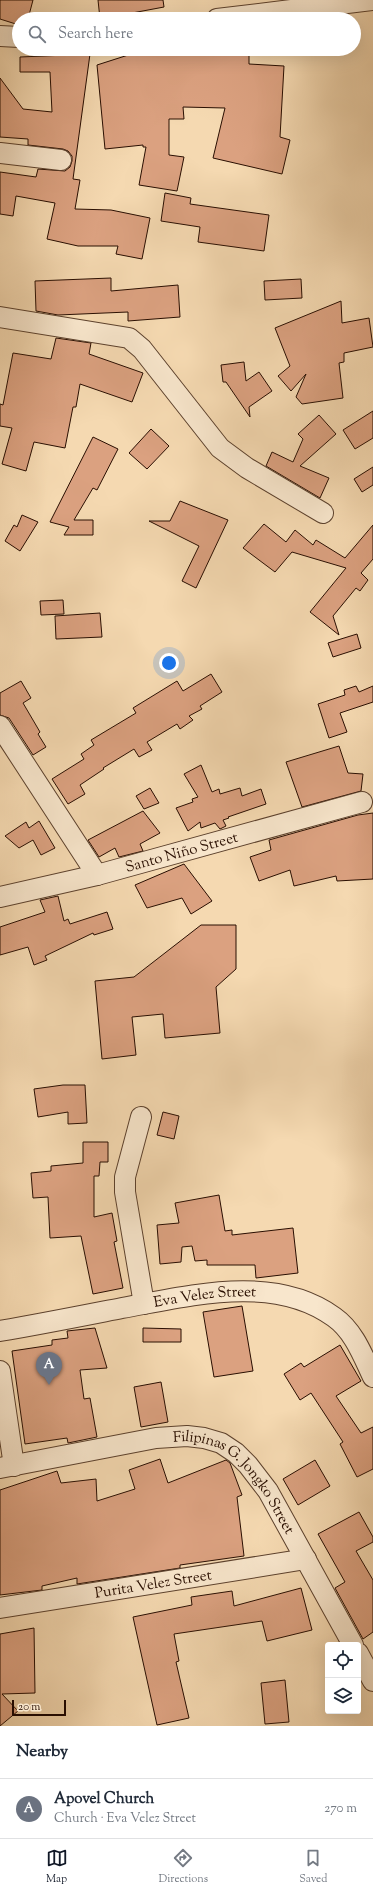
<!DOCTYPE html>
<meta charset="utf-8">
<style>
:root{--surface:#fff;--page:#f2f2f3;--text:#1f2937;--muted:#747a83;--line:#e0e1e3;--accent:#111827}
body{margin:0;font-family:"Sorts Mill Goudy",serif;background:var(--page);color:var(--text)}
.controls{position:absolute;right:12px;bottom:12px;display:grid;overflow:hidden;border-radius:4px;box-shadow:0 4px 16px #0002}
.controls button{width:36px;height:36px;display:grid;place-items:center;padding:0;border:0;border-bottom:1px solid var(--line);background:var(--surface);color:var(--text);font:20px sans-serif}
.scale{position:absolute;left:12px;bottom:10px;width:54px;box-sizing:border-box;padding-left:4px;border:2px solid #290e01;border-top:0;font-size:11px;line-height:14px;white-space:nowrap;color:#290e01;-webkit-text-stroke:3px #f8e6cc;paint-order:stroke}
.you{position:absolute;left:169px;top:663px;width:14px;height:14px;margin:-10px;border:3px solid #fff;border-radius:50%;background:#1a73e8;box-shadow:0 0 0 6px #1a73e833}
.badge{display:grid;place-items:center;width:26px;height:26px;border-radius:50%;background:var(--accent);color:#fff;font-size:13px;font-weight:700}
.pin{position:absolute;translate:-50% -33px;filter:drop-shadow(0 1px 2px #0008)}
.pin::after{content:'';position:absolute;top:21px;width:14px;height:12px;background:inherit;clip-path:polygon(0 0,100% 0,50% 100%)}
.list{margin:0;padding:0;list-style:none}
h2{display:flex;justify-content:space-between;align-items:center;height:52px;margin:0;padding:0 16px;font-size:17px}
h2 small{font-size:13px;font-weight:400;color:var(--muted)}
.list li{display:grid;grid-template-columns:26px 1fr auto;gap:12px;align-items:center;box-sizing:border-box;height:60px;padding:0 16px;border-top:1px solid var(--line)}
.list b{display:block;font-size:15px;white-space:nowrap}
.list p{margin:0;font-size:13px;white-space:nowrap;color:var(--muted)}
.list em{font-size:13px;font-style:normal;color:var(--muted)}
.icon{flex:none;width:22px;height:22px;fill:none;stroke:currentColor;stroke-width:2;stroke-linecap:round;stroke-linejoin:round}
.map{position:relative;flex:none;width:373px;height:1726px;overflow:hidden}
.search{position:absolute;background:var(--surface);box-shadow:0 4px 16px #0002;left:12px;right:12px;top:12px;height:44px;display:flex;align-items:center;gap:10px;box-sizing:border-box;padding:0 14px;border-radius:22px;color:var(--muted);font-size:15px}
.sheet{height:112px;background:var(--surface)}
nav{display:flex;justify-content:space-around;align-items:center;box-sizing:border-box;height:56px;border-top:1px solid var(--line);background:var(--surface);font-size:11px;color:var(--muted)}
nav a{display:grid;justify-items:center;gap:2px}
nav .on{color:var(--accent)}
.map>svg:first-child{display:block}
</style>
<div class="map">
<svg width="373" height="1726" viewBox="0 0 373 1726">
<rect width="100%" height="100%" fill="#f5d9b1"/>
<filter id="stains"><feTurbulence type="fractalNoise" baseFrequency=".005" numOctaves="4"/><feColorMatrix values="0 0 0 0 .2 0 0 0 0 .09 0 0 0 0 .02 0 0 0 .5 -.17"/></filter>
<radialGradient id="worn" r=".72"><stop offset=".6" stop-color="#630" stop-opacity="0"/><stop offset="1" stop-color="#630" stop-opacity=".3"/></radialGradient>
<g fill="#dba180" stroke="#290e01">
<path d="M0,0h33l-5,19h-9v6l-19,-6z"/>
<path d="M98,0h65l1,7 -32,6v5l-32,1z"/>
<path d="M147,49h102v15l35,2 -4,71 10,3 -8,34 -69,-16 12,-50 -42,-1 1,12h-15v36l15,2 -7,34 -38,-6 7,-38h-3v-2l-38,4 -8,-84z"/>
<path d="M90,54l-17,125 7,1 -5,29 36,1 39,8 -8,41 -26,-5 2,-8h-40l-31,-7 8,-36 -39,-7 -3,20 -13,-2v-42l36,5 2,-8 27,2 5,-4 2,-6v-5l-4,-5 -5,-2 -35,-4v-6l-28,-2v-59l23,31 29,3 -2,-40h-30v-15z"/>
<path d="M165,193l26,5 -1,6 79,11 -5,36 -66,-9 2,-15 -39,-6z"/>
<path d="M111,278v13l67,-6 2,32 -52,4v-9l-70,3 -22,-4 -1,-30z"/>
<path d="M301,279l1,19 -37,2 -1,-19z"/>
<path d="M341,301l1,22 27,-5 4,29 -29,6v9l-5,1 4,35 -41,6 -6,-7 10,-23 -15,17 -13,-15 12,-10 -15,-38z"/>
<path d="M56,338l35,5 -2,11 54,19 -11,29 -52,-18 -4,23h-3l-8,41 -31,-6 -8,29 -24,-7 10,-36 -12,-2v-22l3,1 10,-52 38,6z"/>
<path d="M244,362l2,19 13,-9 13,19 -23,16 1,10 -24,-35h-3l-2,-17z"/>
<path d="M373,411v27l-18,11 -12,-19z"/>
<path d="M319,415l17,19 -36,32 29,12 -9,20 -54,-32 6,-14 21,10 10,-23 -5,-5z"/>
<path d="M151,429l18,17 -22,23 -18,-16z"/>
<path d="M93,437l25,12 -21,41 -4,-2 -19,32h19v15h-29l5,-8 -19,-5z"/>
<path d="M373,467v18l-11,7 -8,-13z"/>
<path d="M180,501l48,19 -32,68 -14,-7 17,-35 -50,-25h21z"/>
<path d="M22,515l16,7 -18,29 -15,-10 9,-16 3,2z"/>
<path d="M264,524l22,18 9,-12 18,15 3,-5 29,18 28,-33v34l-12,14 7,7 -8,11 -4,-3 -23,28 6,19 -29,-23 36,-44 -54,-16 -17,20 -32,-24z"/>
<path d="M63,600l1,14 -23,1 -1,-14z"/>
<path d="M100,613l2,24 -46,2 -1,-23z"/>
<path d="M357,634l4,14 -28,9 -5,-14z"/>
<path d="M211,674l11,18 -22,14 2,3 -13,7 4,4 -13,9 -3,-5 -30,18 5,8 -13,7 -5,-8 -31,19 1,1 -24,16 5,9 -17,10 -16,-25 32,-20 -3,-5 13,-9 -3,-5 45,-27 -3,-5 44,-27 6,10z"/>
<path d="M21,681l10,17 -8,5 17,29 -2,2 8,13 -13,8 -24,-37 -9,-3v-22z"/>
<path d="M356,686l3,6 14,-6v16l-33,11 7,19 -18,6 -11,-34 27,-9 -1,-5z"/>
<path d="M339,746l9,27 15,1 -2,17 -59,16 -16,-45z"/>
<path d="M201,765l11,27 7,-3 1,5 20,-6 2,8 19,-7 5,15 -38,13 1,1 -6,2 3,6 -6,3 -5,-6 -14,5 -1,-6 -12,9 -12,-23 17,-6 -1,-3 6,-2 -14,-23z"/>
<path d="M150,788l9,15 -15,6 -8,-13z"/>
<path d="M143,811l17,22 -20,11 3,7 -24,6 -4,-9 -16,9 -11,-17z"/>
<path d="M373,813v66l-36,2 -1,-5 -42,10 -4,-16 -31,11 -9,-24 21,-7 -2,-10 89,-25z"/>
<path d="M39,821l16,27 -14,7 -8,-15 -14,8 -14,-12 21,-14 3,6z"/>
<path d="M184,864l28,37 -21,13 -9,-16 -35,10 -12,-23z"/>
<path d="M58,896l6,25 4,-2 2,5 37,-12 6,17 -19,6 -1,-2 -48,23 2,4 -13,5 -6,-18 -28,8v-28l45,-15 -5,-12z"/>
<path d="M201,925h35v44l-20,18 4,46 -55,5 -2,-24 -31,3 4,38 -34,4 -7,-78 39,-4z"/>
<path d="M63,1085h22l2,38 -19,1v-12l-30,5 -4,-28z"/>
<path d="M163,1112l16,4 -5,23 -17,-4z"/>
<path d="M83,1142h25v20h-8l-1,14h-5v41l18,-4 5,28 -3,1 9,46 -30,6 -12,-58 -31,2 -2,-41 -15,1 -2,-25 20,-2v-5l32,-3z"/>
<path d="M219,1195l6,36 7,-1v5l61,-7 5,45 -42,5 -1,-13h-48v-5l-12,1 -3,-15 -10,1 -1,15 -21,2 -3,-39 22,-2 -4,-20z"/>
<path d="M242,1306l11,65 -39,6 -11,-65z"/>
<path d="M95,1328l12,40 -27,2 4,29 6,-1 7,39 -29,6 -1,-5 -42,6 -13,-93 40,-6v-5l16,-2 -1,-7z"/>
<path d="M143,1328l38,1v13h-38z"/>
<path d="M340,1345l21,36 -25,15 25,37 12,-6v42l-16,8 -17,-33 3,-2 -32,-49 -11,7 -16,-26 17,-11 3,4z"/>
<path d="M161,1382l7,40 -27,5 -7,-40z"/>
<path d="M160,1459l8,24 58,-23 4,3 12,32 -5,2 7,59 -64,9v3l-103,16v-6l-35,8v4l-42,5v-105l57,-19 4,12 35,-4 1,22 38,-12 -6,-19z"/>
<path d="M315,1460l15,26 -32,19 -15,-26z"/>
<path d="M359,1512l14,25v5l-17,9 17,29v52l-10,7 -28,-51 10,-6 -27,-48z"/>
<path d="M301,1588l11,42 -45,11 -5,-20 -88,13 5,27 -3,1 13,56 -32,7 -24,-108 59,-12 -1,-8 41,-6 2,15z"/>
<path d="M34,1628l1,65 -33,1 16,17 -18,15v-92z"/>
<path d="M285,1680l4,42 -24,2 -4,-41z"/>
</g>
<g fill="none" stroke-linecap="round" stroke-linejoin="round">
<defs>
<g id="street">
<path d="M217,19l156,-19"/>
<path d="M0,36l19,1"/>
<path d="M0,153l61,7"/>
<path d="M0,317l129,21 13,11 78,99 27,20 76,45"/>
<path d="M0,726l97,149"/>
<path id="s1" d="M0,897l97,-22 265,-73"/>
<path d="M141,1117l-16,60v15l19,112"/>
<path id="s2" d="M0,1331c41,-7 81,-15 122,-23 67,-12 152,-35 212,9 20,14 29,39 39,60"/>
<path d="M0,1371l14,95"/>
<path id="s3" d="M0,1468l156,-30 31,-2 17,2 17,5 15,10 12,12 20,26 85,154"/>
<path id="s4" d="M0,1608l306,-49"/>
<path d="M358,1653l15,28"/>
</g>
</defs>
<use href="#street" stroke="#5c412d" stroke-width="22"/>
<use href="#street" stroke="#f8e6cc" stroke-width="20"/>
</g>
<g text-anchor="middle" stroke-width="3.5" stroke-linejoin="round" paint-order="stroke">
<g font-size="15" fill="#290e01" stroke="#f8e6cc">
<text dy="5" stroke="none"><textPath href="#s1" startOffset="187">Santo Niño Street</textPath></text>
<text dy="5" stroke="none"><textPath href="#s2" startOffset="208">Eva Velez Street</textPath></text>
<text dy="5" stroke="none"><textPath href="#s3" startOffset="258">Filipinas G. Jongko Street</textPath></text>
<text dy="5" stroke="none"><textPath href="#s4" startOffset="155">Purita Velez Street</textPath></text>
</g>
</g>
<rect width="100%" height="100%" filter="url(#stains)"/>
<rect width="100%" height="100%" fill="url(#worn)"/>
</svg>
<div class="controls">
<button><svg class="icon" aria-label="locate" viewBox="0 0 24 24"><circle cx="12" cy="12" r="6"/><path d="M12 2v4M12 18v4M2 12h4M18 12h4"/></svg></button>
<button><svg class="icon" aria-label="layers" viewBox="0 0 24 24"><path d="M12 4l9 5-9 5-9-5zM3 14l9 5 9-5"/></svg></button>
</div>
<div class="scale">20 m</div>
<div class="you"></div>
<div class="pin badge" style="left:49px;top:1385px;background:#6b7280">A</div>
<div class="search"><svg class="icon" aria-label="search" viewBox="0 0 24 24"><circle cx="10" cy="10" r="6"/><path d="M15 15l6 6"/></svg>Search here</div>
</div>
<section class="sheet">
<h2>Nearby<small></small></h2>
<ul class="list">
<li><span class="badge" style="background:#6b7280">A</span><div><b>Apovel Church</b><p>Church · Eva Velez Street</p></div><em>270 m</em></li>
</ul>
</section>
<nav>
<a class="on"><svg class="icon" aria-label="map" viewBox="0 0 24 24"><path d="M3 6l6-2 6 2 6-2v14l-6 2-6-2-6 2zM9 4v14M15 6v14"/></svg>Map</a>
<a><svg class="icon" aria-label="directions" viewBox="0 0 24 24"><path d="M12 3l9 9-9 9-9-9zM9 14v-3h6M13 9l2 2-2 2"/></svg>Directions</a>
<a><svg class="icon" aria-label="saved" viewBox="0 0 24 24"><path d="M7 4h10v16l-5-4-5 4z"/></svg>Saved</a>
</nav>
